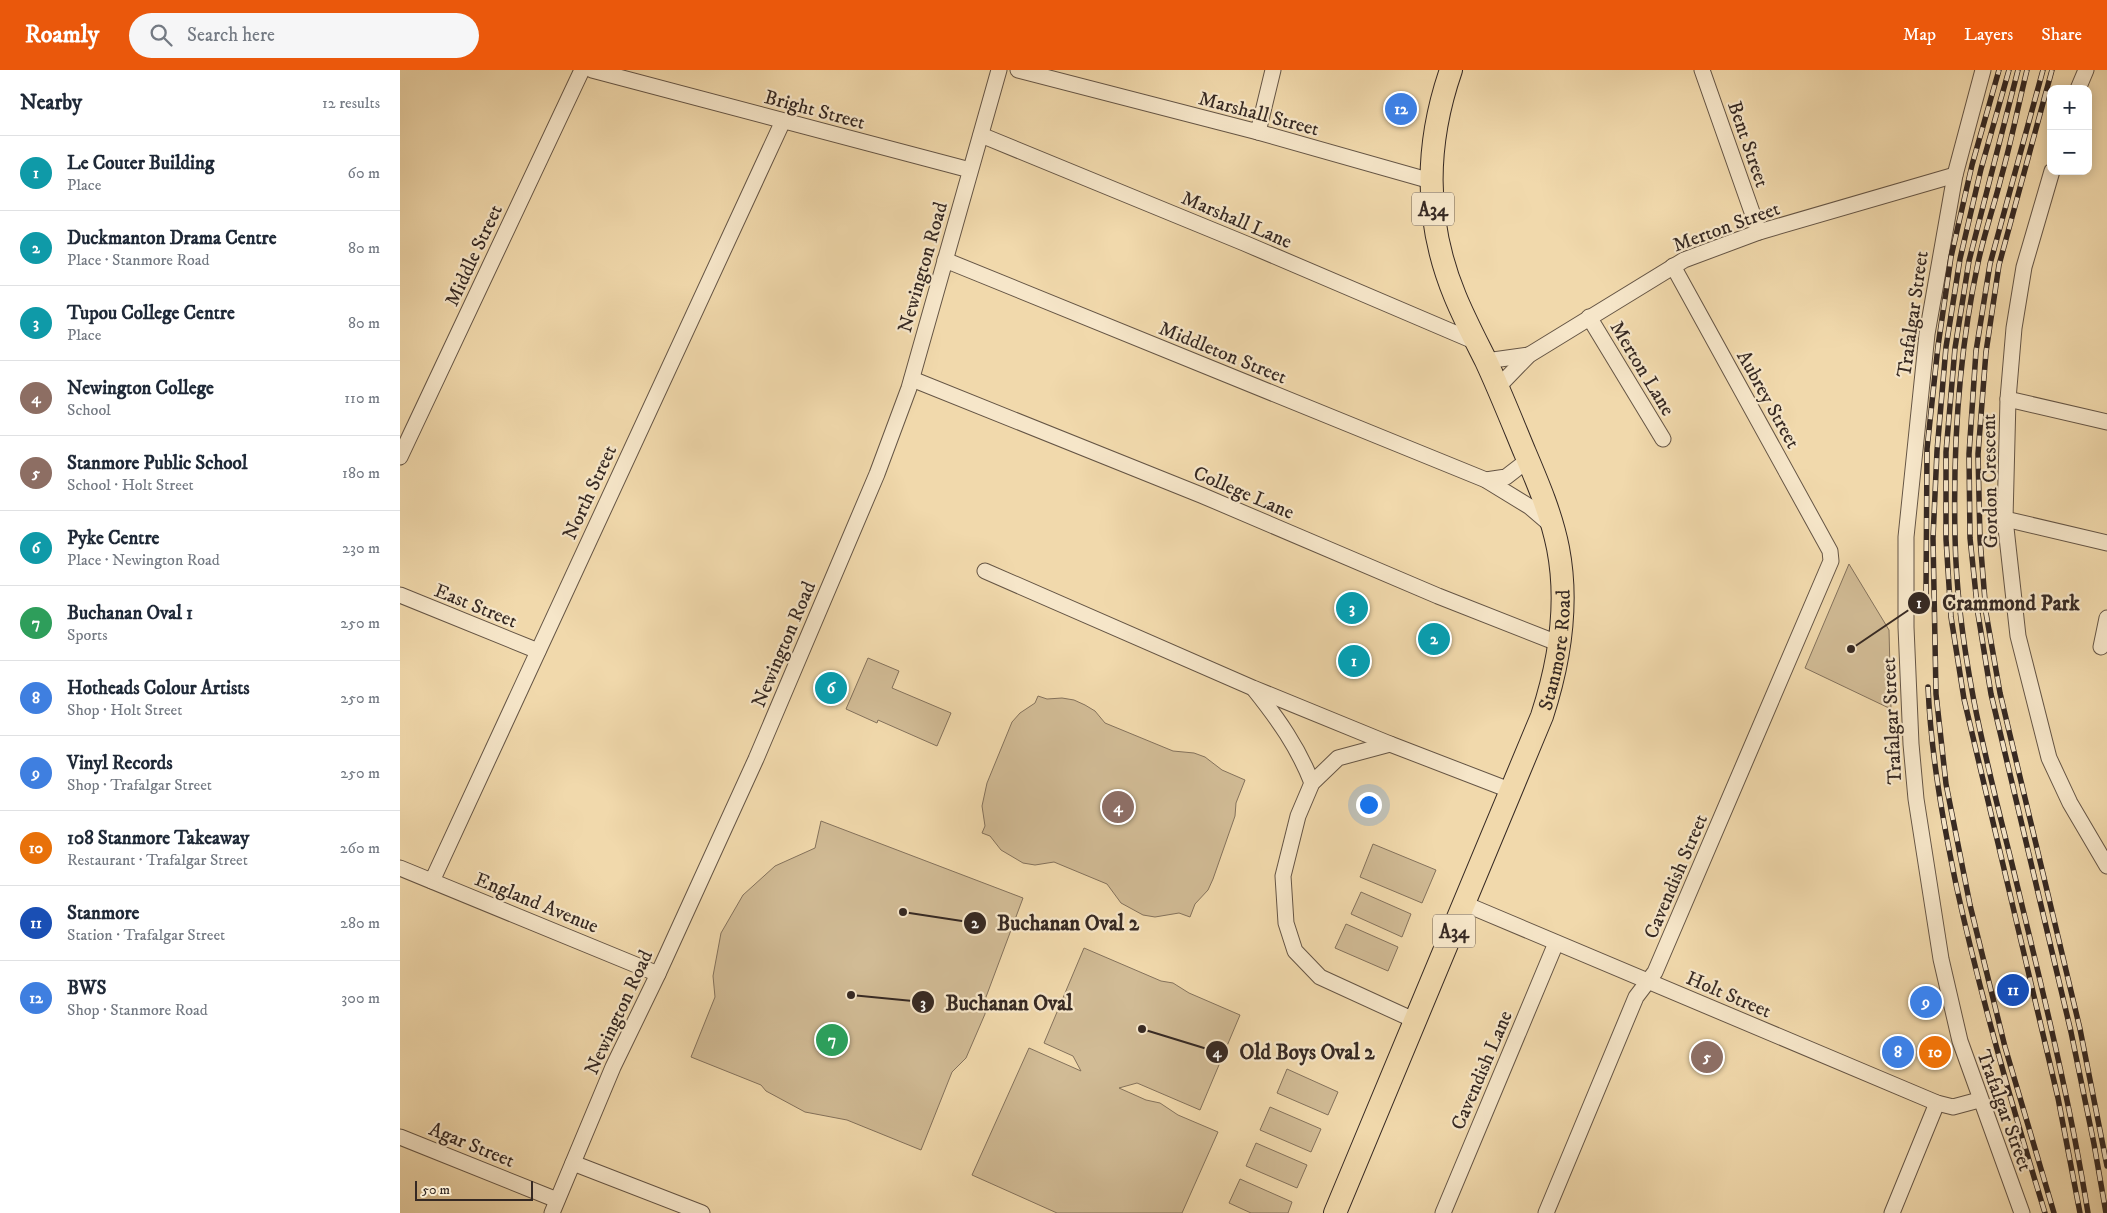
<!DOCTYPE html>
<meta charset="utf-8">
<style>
:root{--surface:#fff;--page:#f6f6f7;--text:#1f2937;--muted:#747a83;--line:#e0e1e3;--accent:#ea580c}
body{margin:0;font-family:"IM FELL DW Pica",serif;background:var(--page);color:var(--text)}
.controls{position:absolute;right:15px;top:15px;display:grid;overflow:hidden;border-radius:10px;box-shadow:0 2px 12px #0003}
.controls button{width:45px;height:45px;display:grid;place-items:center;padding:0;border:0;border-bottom:1px solid var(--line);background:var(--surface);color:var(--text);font:25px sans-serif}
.scale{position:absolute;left:15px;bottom:12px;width:118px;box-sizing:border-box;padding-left:5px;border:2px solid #362923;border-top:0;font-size:14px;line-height:18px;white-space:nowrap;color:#362923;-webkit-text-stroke:4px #f6e6c9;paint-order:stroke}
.you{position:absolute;left:968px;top:734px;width:18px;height:18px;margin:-12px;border:4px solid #fff;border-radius:50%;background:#1a73e8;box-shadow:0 0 0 8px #1a73e833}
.badge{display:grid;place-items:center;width:32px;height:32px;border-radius:50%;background:var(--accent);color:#fff;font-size:16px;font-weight:700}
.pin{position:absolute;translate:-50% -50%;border:2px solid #fff;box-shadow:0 1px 5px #0006}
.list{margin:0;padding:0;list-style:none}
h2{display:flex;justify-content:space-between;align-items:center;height:65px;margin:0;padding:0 20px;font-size:21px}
h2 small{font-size:16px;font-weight:400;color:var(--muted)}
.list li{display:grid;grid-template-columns:32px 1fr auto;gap:15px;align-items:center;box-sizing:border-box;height:75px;padding:0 20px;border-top:1px solid var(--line)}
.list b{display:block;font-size:19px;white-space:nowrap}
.list p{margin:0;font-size:16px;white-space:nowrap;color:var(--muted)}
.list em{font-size:16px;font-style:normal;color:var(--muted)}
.icon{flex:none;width:28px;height:28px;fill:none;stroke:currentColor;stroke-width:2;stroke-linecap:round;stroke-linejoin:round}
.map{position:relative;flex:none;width:1707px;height:1143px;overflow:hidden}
header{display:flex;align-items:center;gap:30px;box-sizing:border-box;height:70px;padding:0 25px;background:var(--accent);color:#fff}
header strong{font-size:24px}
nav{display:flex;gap:28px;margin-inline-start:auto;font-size:18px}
.search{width:350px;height:45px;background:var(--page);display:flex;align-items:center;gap:12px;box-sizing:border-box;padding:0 18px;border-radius:28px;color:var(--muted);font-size:19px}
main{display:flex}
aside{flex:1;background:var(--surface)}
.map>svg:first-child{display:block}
</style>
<header>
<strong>Roamly</strong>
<div class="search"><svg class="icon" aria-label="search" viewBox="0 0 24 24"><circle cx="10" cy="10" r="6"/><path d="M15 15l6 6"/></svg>Search here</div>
<nav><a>Map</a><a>Layers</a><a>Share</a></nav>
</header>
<main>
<aside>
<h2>Nearby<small>12 results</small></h2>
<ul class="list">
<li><span class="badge" style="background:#0f9aa8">1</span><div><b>Le Couter Building</b><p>Place</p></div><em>60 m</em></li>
<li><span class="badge" style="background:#0f9aa8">2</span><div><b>Duckmanton Drama Centre</b><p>Place · Stanmore Road</p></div><em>80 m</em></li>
<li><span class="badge" style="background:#0f9aa8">3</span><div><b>Tupou College Centre</b><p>Place</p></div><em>80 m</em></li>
<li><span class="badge" style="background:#8d6e63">4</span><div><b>Newington College</b><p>School</p></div><em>110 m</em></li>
<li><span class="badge" style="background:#8d6e63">5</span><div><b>Stanmore Public School</b><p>School · Holt Street</p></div><em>180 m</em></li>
<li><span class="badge" style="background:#0f9aa8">6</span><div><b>Pyke Centre</b><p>Place · Newington Road</p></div><em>230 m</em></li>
<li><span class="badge" style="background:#2e9e5b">7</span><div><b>Buchanan Oval 1</b><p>Sports</p></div><em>250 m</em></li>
<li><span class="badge" style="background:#3f7fe0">8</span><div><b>Hotheads Colour Artists</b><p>Shop · Holt Street</p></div><em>250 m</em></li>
<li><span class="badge" style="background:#3f7fe0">9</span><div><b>Vinyl Records</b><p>Shop · Trafalgar Street</p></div><em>250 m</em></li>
<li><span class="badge" style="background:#e8710a">10</span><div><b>108 Stanmore Takeaway</b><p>Restaurant · Trafalgar Street</p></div><em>260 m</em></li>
<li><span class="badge" style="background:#1a4fb4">11</span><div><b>Stanmore</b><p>Station · Trafalgar Street</p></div><em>280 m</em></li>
<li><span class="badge" style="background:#3f7fe0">12</span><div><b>BWS</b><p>Shop · Stanmore Road</p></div><em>300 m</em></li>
</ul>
</aside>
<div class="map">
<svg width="1707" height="1143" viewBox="0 0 1707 1143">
<rect width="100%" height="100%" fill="#f1d9ac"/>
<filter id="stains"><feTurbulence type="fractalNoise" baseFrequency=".004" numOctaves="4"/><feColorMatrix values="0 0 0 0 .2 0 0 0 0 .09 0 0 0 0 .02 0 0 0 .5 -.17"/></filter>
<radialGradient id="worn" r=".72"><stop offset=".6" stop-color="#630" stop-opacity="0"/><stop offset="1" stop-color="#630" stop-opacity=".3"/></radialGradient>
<g fill="#d1bb95" stroke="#84725c">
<path d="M1449,494l40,66 2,79 -86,-41z"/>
<path d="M468,588l31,13 -7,17 59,25 -14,33 -59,-26 -1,3 -31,-14z"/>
<path d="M638,626l9,3 15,-1 12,2 11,5 10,6 10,12 68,28 21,2 11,4 17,13 23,10 -9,23 -1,13 -22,63 -5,11 -13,14 -5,13 -11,-4 -24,4 -12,-2 -22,-12 -14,-19 -53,-22 -19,3 -12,-2 -22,-13 -11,-14 -8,-3 3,-7 -3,-20 5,-23 25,-61 8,-9 15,-10z"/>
<path d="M421,751l202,77 -37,99 -1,17 -19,44 -14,14 -31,78 -74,-30 -42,-8 -39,-21 -5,-6 -70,-28 24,-60 -2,-21 8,-43 22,-38 32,-29 40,-18z"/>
<path d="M973,774l63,26 -14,33 -62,-26z"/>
<path d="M961,822l50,22 -9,23 -51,-23z"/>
<path d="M946,854l52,23 -10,24 -53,-23z"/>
<path d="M684,878l77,33 12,2 16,10 51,22 -40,95 -63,-27 -18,5 27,12 14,3 18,12 40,17 -36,81h-125l-85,-38 57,-127 52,23 -8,-15 -29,-13z"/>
<path d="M887,999l51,23 -10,23 -51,-22z"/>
<path d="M870,1037l51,22 -10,23 -51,-22z"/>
<path d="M856,1073l51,22 -10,23 -51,-22z"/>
<path d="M840,1109l52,23 -4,11h-37l-22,-10z"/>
</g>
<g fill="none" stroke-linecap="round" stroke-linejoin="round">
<defs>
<g id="minor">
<path d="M192,0l378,100"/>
<path d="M618,0l240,62 173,49"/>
<path d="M1302,0l57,162"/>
<path d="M1583,0l-28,105 -28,159 -21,203v90l5,117 5,55 25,160 19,82 62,172"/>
<path d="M1678,19l8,-19"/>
<path d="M858,62l15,-62"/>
<path d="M581,65l263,108 232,99"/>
<path d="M1652,101l-28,96 -10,61 -6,71 -3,120 13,117 31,122 21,45 37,63"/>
<path d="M545,190l541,220 44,27 21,18"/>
<path d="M1189,247l74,122"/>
<path d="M1086,291l43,-6"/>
<path d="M512,309l289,116 237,101 122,48"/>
<path d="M1097,318l32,-33 155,-95 75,-28 196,-57"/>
<path d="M1608,329l99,23"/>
<path d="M0,387l182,-387"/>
<path d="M1086,410l20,-3 22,-17"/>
<path d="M1605,449l102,24"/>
<path d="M585,501l268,117 137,56"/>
<path d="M0,525l138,56"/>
<path d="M1701,577l6,-29"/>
<path d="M854,619c24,30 44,58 58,94"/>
<path d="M0,798l258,106"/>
<path d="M32,811l351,-760"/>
<path d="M1065,834l472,199 16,4 26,-7"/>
<path d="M1016,951l-96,-44 -25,-26 -9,-28 -3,-47 15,-60 14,-33 26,-25 52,-14 122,47"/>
<path d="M0,1067l157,63"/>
<path d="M173,1093l129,50"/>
<path d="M152,1143l61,-146 45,-93 98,-215 121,-285 32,-86 90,-318"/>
<path d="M1043,1143l113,-270"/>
<path d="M1146,1143l90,-216 19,-25 176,-411 -1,-10 -157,-285"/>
<path d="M1492,1143l45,-110"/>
</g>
<g id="highway">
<path id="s1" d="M935,1143l207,-497c18,-55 27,-111 16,-168 -7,-35 -21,-67 -35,-100 -12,-29 -24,-59 -37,-87 -11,-22 -22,-43 -31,-65 -31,-75 -30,-151 -4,-226"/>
</g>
</defs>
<use href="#minor" stroke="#655545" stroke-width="17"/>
<use href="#highway" stroke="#362923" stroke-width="24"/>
<use href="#minor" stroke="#f6e6c9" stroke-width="15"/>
<use href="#highway" stroke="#f1d9ac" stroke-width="22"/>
<defs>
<g id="rail">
<path d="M1609,0l-28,99 -21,90 -14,88 -9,104 -4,87 3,156 10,90 24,121 35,142 49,166"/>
<path d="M1618,0l-49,191 -14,87 -9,104v87l5,78 13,82 94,399 22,115"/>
<path d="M1627,0c-9,36 -16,73 -26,108 -7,28 -17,56 -23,85 -19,89 -25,182 -23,273 2,112 30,221 57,328 28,116 57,231 76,349"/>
<path d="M1643,0l-53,194 -14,87 -7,103 1,84 8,76 13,80 80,338 23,112 12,69"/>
<path d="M1652,0l-53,195 -13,87 -8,102 2,85 6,74 14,80 80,336 27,137"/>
<path d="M1526,525l1,-146 11,-103 13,-89 21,-92 27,-95"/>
<path d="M1528,617c3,68 15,135 29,202 24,109 55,217 88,324"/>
</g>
</defs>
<use href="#rail" stroke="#362923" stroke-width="5.5"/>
<use href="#rail" stroke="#f6e6c9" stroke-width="4" stroke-dasharray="11" stroke-linecap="butt"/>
</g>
<g text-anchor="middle" stroke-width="4.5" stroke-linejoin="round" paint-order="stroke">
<g fill="#f6e6c9" stroke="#706255" stroke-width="1">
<rect x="1012" y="122.5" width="42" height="33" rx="4"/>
<rect x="1033" y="844.5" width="42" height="33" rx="4"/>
</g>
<g font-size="19" font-weight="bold" fill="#362923">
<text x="1033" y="146">A34</text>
<text x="1054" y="868">A34</text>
</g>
<g font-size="20" fill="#362923" stroke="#f6e6c9">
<text transform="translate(415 39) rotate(15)" y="7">Bright Street</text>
<text transform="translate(859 43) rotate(15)" y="7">Marshall Street</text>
<text transform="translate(1349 74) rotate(71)" y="7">Bent Street</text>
<text transform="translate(837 149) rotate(23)" y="7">Marshall Lane</text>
<text transform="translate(1326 156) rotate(-20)" y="7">Merton Street</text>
<text transform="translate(73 185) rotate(-65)" y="7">Middle Street</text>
<text transform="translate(522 197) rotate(-74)" y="7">Newington Road</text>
<text transform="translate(1512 244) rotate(-82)" y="7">Trafalgar Street</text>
<text transform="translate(823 282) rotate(22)" y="7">Middleton Street</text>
<text transform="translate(1243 298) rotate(59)" y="7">Merton Lane</text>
<text transform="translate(1369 329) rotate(61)" y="7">Aubrey Street</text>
<text transform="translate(1589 411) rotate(-91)" y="7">Gordon Crescent</text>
<text transform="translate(189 422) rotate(-65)" y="7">North Street</text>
<text transform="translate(844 422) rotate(23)" y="7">College Lane</text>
<text transform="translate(76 535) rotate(22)" y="7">East Street</text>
<text transform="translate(383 574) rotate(-67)" y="7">Newington Road</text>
<text dy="7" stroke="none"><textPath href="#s1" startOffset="606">Stanmore Road</textPath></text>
<text transform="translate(1491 651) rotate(-93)" y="7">Trafalgar Street</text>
<text transform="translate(1275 806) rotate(-67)" y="7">Cavendish Street</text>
<text transform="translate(137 832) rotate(22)" y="7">England Avenue</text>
<text transform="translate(1329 924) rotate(23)" y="7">Holt Street</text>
<text transform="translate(218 942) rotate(-65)" y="7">Newington Road</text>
<text transform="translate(1081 1000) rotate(-67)" y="7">Cavendish Lane</text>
<text transform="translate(1605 1040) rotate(70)" y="7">Trafalgar Street</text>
<text transform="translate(72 1074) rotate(22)" y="7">Agar Street</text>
</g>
</g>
<path fill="none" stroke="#362923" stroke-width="2" d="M1451 579L1519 533M503 842L575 853M451 925L523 932M742 959L817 982"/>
<g fill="#362923" stroke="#f6e6c9" stroke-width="2">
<circle cx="1451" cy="579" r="5"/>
<circle cx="503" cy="842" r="5"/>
<circle cx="451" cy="925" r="5"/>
<circle cx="742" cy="959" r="5"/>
<circle cx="1519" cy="533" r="12"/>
<circle cx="575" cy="853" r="12"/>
<circle cx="523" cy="932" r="12"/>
<circle cx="817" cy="982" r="12"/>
</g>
<g font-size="15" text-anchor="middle" font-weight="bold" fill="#fff">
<text x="1519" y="538">1</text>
<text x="575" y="858">2</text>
<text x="523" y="938">3</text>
<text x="817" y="987">4</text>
</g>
<g font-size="21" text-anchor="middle" font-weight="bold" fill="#362923" stroke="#f6e6c9" stroke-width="4.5" stroke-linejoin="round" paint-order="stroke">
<text x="1611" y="540">Crammond Park</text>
<text x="668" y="860">Buchanan Oval 2</text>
<text x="609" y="940">Buchanan Oval</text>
<text x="907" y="989">Old Boys Oval 2</text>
</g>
<rect width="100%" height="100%" filter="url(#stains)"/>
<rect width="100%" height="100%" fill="url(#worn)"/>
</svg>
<div class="controls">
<button>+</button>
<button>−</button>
</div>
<div class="scale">50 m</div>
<div class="you"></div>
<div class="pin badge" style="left:954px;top:591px;background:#0f9aa8">1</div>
<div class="pin badge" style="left:1034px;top:569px;background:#0f9aa8">2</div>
<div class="pin badge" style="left:952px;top:538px;background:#0f9aa8">3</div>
<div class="pin badge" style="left:718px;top:737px;background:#8d6e63">4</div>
<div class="pin badge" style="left:1307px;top:987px;background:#8d6e63">5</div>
<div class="pin badge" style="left:431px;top:618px;background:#0f9aa8">6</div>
<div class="pin badge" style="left:432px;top:970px;background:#2e9e5b">7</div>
<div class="pin badge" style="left:1498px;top:982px;background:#3f7fe0">8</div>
<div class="pin badge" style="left:1526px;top:932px;background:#3f7fe0">9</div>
<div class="pin badge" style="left:1535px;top:982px;background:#e8710a">10</div>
<div class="pin badge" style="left:1613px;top:920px;background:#1a4fb4">11</div>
<div class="pin badge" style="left:1001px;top:39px;background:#3f7fe0">12</div>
</div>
</main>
